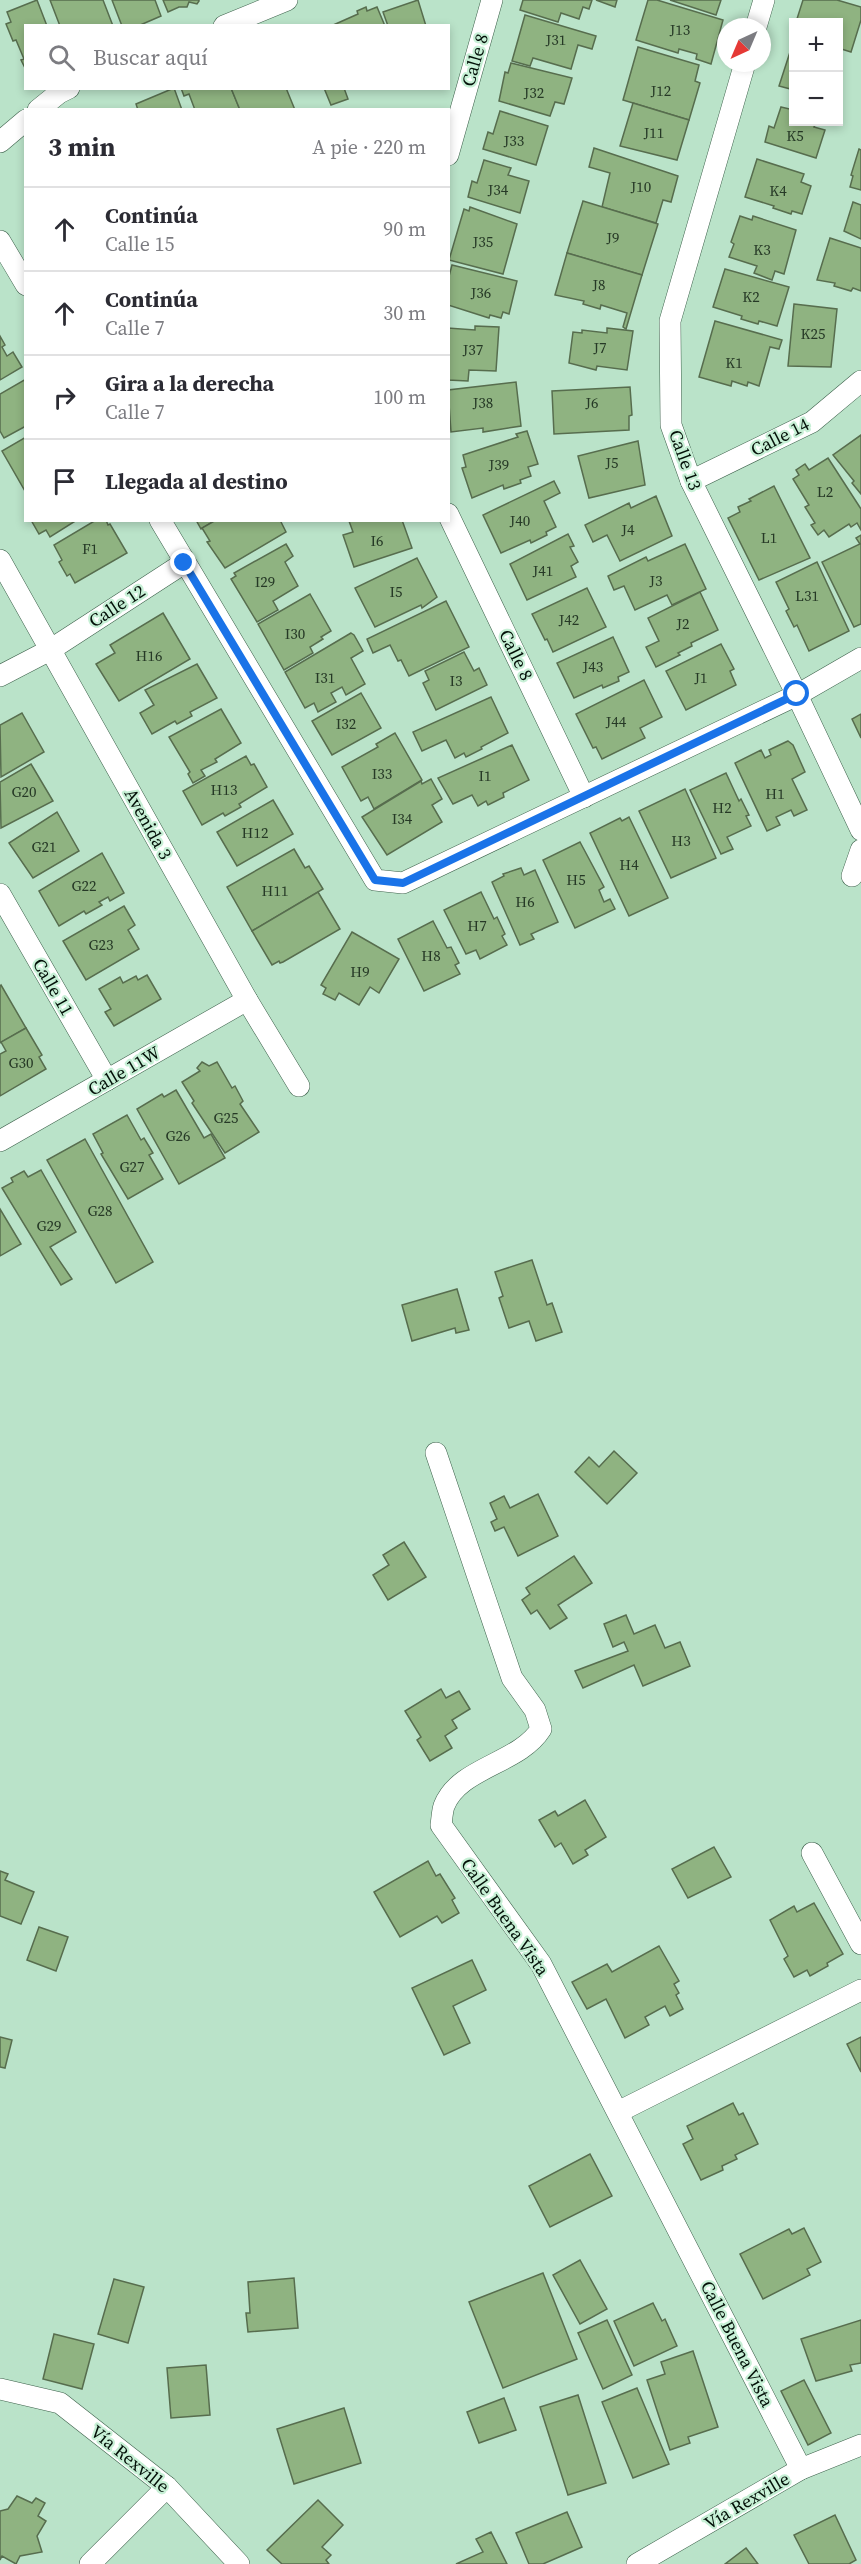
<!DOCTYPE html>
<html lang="es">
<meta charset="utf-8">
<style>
:root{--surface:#fff;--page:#f2f2f3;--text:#2b2b33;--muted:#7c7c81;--line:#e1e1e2}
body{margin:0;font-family:"Source Serif 4",serif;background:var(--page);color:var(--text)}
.controls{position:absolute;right:18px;top:18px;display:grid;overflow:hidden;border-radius:0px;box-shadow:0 3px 9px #0003}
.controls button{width:54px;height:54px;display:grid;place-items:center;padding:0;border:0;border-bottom:2px solid var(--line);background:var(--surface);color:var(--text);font:30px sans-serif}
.compass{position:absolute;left:717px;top:18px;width:54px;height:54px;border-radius:50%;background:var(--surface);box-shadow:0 3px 9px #0003;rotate:224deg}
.stop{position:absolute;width:18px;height:18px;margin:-14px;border:4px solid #1a73e8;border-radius:50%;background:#fff}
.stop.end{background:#1a73e8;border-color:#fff;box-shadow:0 2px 6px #0008}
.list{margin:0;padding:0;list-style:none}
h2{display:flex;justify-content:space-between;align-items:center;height:78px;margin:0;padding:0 24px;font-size:26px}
h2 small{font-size:20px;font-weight:400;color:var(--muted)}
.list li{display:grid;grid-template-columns:39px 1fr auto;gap:18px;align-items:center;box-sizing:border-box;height:84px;padding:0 24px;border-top:2px solid var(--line)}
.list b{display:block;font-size:22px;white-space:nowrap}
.list p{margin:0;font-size:20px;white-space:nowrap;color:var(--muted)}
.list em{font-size:20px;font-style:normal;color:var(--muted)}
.icon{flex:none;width:33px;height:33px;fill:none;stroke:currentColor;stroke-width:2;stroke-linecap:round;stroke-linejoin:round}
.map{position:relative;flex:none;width:861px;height:2564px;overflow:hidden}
.search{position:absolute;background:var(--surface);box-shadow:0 3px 9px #0003;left:24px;top:24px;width:426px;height:66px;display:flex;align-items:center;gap:15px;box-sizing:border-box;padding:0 21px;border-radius:0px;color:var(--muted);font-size:22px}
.panel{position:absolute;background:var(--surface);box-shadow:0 3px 9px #0003;left:24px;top:108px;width:426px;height:414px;border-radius:0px}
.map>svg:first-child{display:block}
</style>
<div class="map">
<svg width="861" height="2564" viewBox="0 0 861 2564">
<rect width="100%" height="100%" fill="#bae3c9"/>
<g fill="#8fb381" stroke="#576d4e" stroke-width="1.5">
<path d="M37,0l10,26h-21v44l-5,-10 3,-1 -8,-19 -3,1 -7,-17 5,-2 -4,-10z"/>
<path d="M50,0h53l10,26h-53z"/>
<path d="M112,0h43l6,16 -23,10h-16z"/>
<path d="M163,0h36v1l-2,3 -8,-2 -2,5h-8l-11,5z"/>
<path d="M418,0l8,26h-38l-5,-14z"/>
<path d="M523,0h69l-3,9 -6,-2 -4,12 -18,-6 -3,9 -38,-12z"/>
<path d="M596,0h21l-2,7z"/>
<path d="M648,0h9l66,20 -12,44 -15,-5 1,-5 -18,-5 -1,4 -42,-13z"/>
<path d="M670,0h51l-5,15z"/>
<path d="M803,0h34l24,7v13l-10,32 -13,-4v-26h-42z"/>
<path d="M366,7l1,4 10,-4 8,19h-54l27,-12 -1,-3z"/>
<path d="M525,15l71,21 -4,13 -14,-4 -7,24 -38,-11 -3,8 -18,-5z"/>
<path d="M638,47l61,18 -4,16 5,2 -11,37 -66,-20z"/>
<path d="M791,49l3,1v40l-15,-4z"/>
<path d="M511,63l61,15 -8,26 -9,-2 -5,14 -51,-15 6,-29 3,1z"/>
<path d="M174,88l8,22h-44l-2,-6z"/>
<path d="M181,88h50l9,22h-45l-6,-16 -5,2z"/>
<path d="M231,88h55l9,22h-55z"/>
<path d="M324,88h20l4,11 -17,6z"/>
<path d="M633,103l56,17 -12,40 -57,-14z"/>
<path d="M781,107l13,3v12h22l-2,5 11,3 -9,28 -51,-16 4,-16 5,2z"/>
<path d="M500,111l48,15 -12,39 -53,-16 5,-17 5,2z"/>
<path d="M594,148l84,28 -7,26 -8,-2 -7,23 -54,-16 8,-34 -21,-6z"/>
<path d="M859,149l2,1v40l-11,-3 3,-11 -2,-1z"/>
<path d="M757,159l47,15 -3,8 10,4 -9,28 -10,-3 -1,3 -18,-6 1,-2 -29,-9z"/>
<path d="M484,160l27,8 -3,7 21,6 -9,32 -52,-16 4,-16 5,2z"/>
<path d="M583,201l75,23 -16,51 -75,-22z"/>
<path d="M853,202l8,3v34l-17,-8z"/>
<path d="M470,207l47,17 -14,50 -54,-14 15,-51 5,2z"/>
<path d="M740,216l12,4 1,-4 43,14 -12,44 -9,-3 -3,9 -18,-7 3,-7 -28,-9 5,-13 -3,-2z"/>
<path d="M830,238l31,10v43l-8,-3 -2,3 -17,-5 1,-3 -18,-3z"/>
<path d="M567,253l75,22 -16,54 -3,-2 4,-14 -26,-8 -1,4 -17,-5 1,-3 -29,-6z"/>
<path d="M452,265l65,16 -8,33 -6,-2 -2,6 -11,-3 -1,3 -41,-13v-25z"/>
<path d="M725,269l64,18 -12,39 -18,-5 -1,3 -17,-5 1,-3 -29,-9z"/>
<path d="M794,304l43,5 -6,58 -43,-1z"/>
<path d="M715,321l67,19 -3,9 -9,-2 -11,39 -11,-4 -1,4 -15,-5 -1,5 -32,-9z"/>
<path d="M475,326l24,1 -3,44 -27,-1 -1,11 -20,-1v-52l27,2z"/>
<path d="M607,328l26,3 -6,39 -30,-4 -1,4 -27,-7 4,-31 9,1v-3l25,3z"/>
<path d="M0,336l5,9 -3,2 5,9 6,-4 9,15 -22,13z"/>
<path d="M26,379v47l-22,12 -4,-7v-37z"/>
<path d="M516,382l5,44 -38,6v-4l-32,4 -3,-42z"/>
<path d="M630,387l2,28 -3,1v14l-75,4 -2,-43z"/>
<path d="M527,431l11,33 -10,3 3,9 -11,4 1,3 -17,6 -1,-4 -31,13 -10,-30 4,-1 -3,-12 55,-18 -2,-3z"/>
<path d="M861,435v59l-9,-11 2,-2 -21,-26z"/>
<path d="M26,437v54h-1l-23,-40z"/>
<path d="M638,441l7,44 -56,13 -11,-42z"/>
<path d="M828,458l33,51v21l-4,-7 -6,4 -2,-3 -20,13 -5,-7 -6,5 -7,-10 4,-2 -10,-16 4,-2 -16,-26 6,-4 -3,-5 9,-6 4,6z"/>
<path d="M554,481l6,12 -16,8 12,26 -10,5 1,3 -16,8 -1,-3 -29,13 -18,-38z"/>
<path d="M774,486l36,72 -51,22 -31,-62 12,-6 -2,-5 13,-6 -2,-2z"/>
<path d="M656,496l16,40 -52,25 -13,-26 -14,7 -8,-17 44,-22 2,5z"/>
<path d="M31,520h46l-27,17 -4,-7 -7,4z"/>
<path d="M96,520h10l2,5 2,-1 17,29 -52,30 -5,-9 -3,2 -8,-14 3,-2 -8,-15z"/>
<path d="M196,520h20l-15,9z"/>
<path d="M216,520h64l6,12 -61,36 -18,-26 3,-1 -8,-13z"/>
<path d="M402,520l10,28 -58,19 -11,-32 10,-3 -4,-11z"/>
<path d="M568,534l6,12 -4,1 8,15 -7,4 5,11 -49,23 -17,-36z"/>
<path d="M861,535v89l-7,3 -32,-65 38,-18 -4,-6z"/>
<path d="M286,544l7,12 -8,6 13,24 -25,15 5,9 -21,12 -26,-43 5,-3 -2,-3z"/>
<path d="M685,544l21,45 -34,16 -5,-10 -32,15 -11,-24 -10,4 -6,-14 38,-19 2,4z"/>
<path d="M417,558l20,39 -15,11 -1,-3 -46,22 -20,-39z"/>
<path d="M817,562l32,69 -40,20 -12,-26 -3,2 -8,-16 3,-2 -13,-27z"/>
<path d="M587,588l19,39 -53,25 -6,-13 -2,1 -13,-26z"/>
<path d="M700,592l18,38 -27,13 1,3 -14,7 2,2 -24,12 -10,-20 13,-6 -11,-23z"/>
<path d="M310,594l21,37 -10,6 2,2 -13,8 3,6 -29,17 -26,-46z"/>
<path d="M446,601l23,46 -60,29 -8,-16 -3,1 -8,-16 -17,8 -6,-14z"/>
<path d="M163,613l27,46 -71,42 -23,-37 19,-11 -5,-8z"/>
<path d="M351,633l3,2 9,16 -12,7 14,26 -19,11 -4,-8 -11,6 5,9 -18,10 -4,-9 -9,5 -20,-36z"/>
<path d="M613,637l16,35 -11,5 1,4 -16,7 -1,-3 -28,13 -17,-35z"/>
<path d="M721,644l13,25 -4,2 6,14 -50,25 -20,-39z"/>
<path d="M464,652l10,19 5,-3 8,17 -51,25 -13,-27 6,-3 -4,-9z"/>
<path d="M197,664l20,34 -27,14 2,4 -15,8 -2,-3 -23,13 -12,-21 14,-8 -9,-15z"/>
<path d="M644,680l18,37 -22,11 5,10 -43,21 -6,-12 -3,1 -17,-34z"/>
<path d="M361,693l20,35 -49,27 -20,-34z"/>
<path d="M491,697l17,36 -27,14 1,2 -16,8 -2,-4 -9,5 -9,-18 -24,11 -9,-19z"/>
<path d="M221,709l20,34 -26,16 2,3 -16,8 4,6 -12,7 -5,-9 2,-2 -21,-35z"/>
<path d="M22,713l22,39 -43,25 -1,-52z"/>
<path d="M861,714v24l-9,-19z"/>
<path d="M395,733l27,47 -48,29 -6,-12 -7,4 -19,-34 36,-20 -2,-3z"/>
<path d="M788,741l5,4 12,27 -13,7 15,31 -13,6 -3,-6 -15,7 4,8 -13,6 -32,-68 26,-13 4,8 6,-3 -2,-5z"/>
<path d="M512,745l17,35 -26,13 1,4 -16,8 -2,-4 -8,5 -6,-11 -19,9 -15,-26z"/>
<path d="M246,756l5,9 3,-1 13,23 -28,17 2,3 -16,9 -2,-3 -21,12 -19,-34z"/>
<path d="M31,764l22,37 -52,27 -1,-46z"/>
<path d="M726,773l13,28 2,-2 8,16 -3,1 5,10 -24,11 6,12 -12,5 -31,-64z"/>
<path d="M431,779l11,20 -10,6 10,17 -55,33 -25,-38 59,-36 1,3z"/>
<path d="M685,789l31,69 -45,20 -32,-67z"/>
<path d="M273,800l20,34 -56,32 -20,-34z"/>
<path d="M57,812l22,39 -46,27 -24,-35z"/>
<path d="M629,817l39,81 -39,18 -39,-83 30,-15 2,3z"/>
<path d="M580,842l24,45 -5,3 5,12 6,-3 5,10 -40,19 -32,-68z"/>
<path d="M294,849l11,19 4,-2 14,23 -71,42 -25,-44z"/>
<path d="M102,853l22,40 -14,8 -2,-4 -9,5 3,3 -16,9 -2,-3 -25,15 -20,-35z"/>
<path d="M521,868l3,7 11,-5 23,52 -27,12 3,5 -14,6 -28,-63 12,-6 -1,-2z"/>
<path d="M318,892l22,37 -57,33 -3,1 -1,-2 -7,4 -20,-34z"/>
<path d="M481,892l13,27 3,-2 8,17 -3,2 5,9 -27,14 -4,-9 -10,4 -22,-44z"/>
<path d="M124,906l11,19 -7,5 11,19 -53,31 -23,-39z"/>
<path d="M433,921l14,27 4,-1 8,16 -4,2 5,9 -36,17 -26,-52z"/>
<path d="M352,932l47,27 -20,34 -9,-6 -11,18 -20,-12 -4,7 -12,-6 3,-6 -5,-3z"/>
<path d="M147,975l14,24 -47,27 -9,-14 6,-3 -12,-20 21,-12 3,6 13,-7 2,4z"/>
<path d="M1,985l25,43 -26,15v-57z"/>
<path d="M26,1028l16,27 -3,2 7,12 -46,27v-42l6,-3 -5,-9z"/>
<path d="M202,1062l7,4 8,-4 15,26 3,-2 8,15 -3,3 19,28 -34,21 -33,-50 2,-2 -12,-19 18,-11 -3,-3z"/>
<path d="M176,1090l28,48 7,-4 14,24 -46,26 -42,-75 25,-15 2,3z"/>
<path d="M127,1115l14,25 3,-2 9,15 -4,2 14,24 -35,20 -27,-45 2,-1 -10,-19z"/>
<path d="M85,1139l68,123 -37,21 -69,-123z"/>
<path d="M41,1170l35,62 -26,15 22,32 -11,6 -59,-97 11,-6 -2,-4 13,-7 4,6z"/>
<path d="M0,1209l21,35 -21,12z"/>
<path d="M532,1260l15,45 5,-2 10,29 -26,9 -7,-20 -20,7 -10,-30 4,-2 -8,-24z"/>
<path d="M457,1289l12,41 -13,3 -1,-5 -43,13 -10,-36z"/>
<path d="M614,1451l23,22 -30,31 -32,-32 14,-15 10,10z"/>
<path d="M538,1494l20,42 -40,20 -14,-29 -9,4 -4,-9 6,-3 -7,-16 14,-7 6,12z"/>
<path d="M404,1542l22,35 -38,23 -15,-25 16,-10 -6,-10z"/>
<path d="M574,1556l18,27 -34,22 9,13 -17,11 -13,-19 -6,4 -9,-14 8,-6 -4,-6z"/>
<path d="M626,1615l8,19 21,-9 10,23 15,-6 10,24 -47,20 -9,-21 -51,23 -8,-17 53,-20 -4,-9 -11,5 -9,-23z"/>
<path d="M441,1689l5,9 13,-7 11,18 -18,11 5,8 -12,8 7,12 -22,13 -13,-21 4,-3 -16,-26z"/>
<path d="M585,1800l21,37 -21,13 3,5 -15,9 -12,-21 -6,4 -16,-27 16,-9 3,5z"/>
<path d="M714,1847l17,30 -43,21 -16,-29z"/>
<path d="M428,1861l8,15 4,-2 15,24 -3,2 7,13 -17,10 -5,-7 -37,21 -26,-45z"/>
<path d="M0,1871l8,3 -3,6 29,12 -13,32 -21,-8z"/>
<path d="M814,1903l29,51 -16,9 1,3 -18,10 -3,-6 -13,7 -10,-18 4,-3 -18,-36 24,-14 3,6z"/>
<path d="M39,1927l29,10 -12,34 -29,-11z"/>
<path d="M659,1946l20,35 -5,3 5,9 -3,2 7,14 -13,7 -5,-10 -20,11 4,8 -24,13 -19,-39 -19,10 -15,-27 35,-18 5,8z"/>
<path d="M472,1960l14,30 -33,16 17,37 -26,12 -32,-67z"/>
<path d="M0,2037l12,3 -7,28 -5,-1z"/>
<path d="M861,2037v35l-14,-28z"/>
<path d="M733,2103l6,12 4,-2 15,31 -23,11 2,4 -15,7 1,4 -22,10 -18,-36 10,-5 -6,-13z"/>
<path d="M590,2154l22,42 -62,31 -21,-41z"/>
<path d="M804,2228l17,34 -14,7 3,6 -47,24 -23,-45 49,-25 3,5z"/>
<path d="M580,2260l27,49 -27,15 -27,-49z"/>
<path d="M543,2273l34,86 -74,29 -34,-86z"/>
<path d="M294,2278l4,50 -50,4 -2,-19h4l-2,-31z"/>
<path d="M114,2279l30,8 -16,56 -30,-9z"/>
<path d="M653,2303l9,18 3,-2 12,27 -43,20 -20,-45z"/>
<path d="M607,2320l25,55 -29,14 -25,-56z"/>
<path d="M861,2320v43l-11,2 2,6 -36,10 -15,-42z"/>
<path d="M54,2334l40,10 -12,45 -39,-10z"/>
<path d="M693,2351l25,76 -30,10 2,6 -20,7 -23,-70 18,-6 -4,-12z"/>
<path d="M206,2365l4,50 -39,3 -4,-50z"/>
<path d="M804,2380l27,53 -23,12 -27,-54z"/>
<path d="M637,2388l32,76 -36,14 -31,-76z"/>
<path d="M578,2395l28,88 -38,12 -28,-88z"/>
<path d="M504,2398l12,32 -37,13 -12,-31z"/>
<path d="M344,2408l17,55 -67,21 -17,-55z"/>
<path d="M17,2496l15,7 4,-5 9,5 -7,13 8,5 -9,15 5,16 -22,4 -4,8 -14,-8 -2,4v-49l8,-2z"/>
<path d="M318,2500l25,25 -21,22 9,8 -5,5 3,4h-47l-15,-14z"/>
<path d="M567,2512l15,35 -39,17h-14l-13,-31z"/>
<path d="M835,2515l21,45 -7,4h-40l-15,-29z"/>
<path d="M491,2532l16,32h-51l27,-12 -7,-13z"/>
<path d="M746,2548l12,16h-33z"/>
</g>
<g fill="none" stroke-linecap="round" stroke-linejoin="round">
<defs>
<g id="street">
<path d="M224,26l63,-26"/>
<path d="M756,27l8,-27"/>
<path d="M745,63l-75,258 1,104 20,56 106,214 64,135"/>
<path d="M38,110l21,-17 10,-5"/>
<path d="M0,142l26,-22"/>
<path d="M448,155l44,-155"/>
<path d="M0,241l26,44"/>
<path d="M691,481l121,-59 49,-41"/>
<path d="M448,514l136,283"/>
<path d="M160,520l215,360 28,3 394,-188 64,-37"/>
<path d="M0,560l247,440 52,86"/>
<path d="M0,676l50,-26 134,-87"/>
<path d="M852,876l9,-26"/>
<path d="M0,894l107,186"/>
<path d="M0,1141l247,-141"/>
<path d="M436,1453l76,225 23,32 6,19c-22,35 -82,38 -97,77 -2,6 -2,13 -3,19l100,139 260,505"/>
<path d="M812,1853l49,91"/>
<path d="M618,2112l243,-122"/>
<path d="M0,2389l60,14 107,84 72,77"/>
<path d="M90,2564l77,-77"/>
<path d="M637,2564l164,-95 60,-24"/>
</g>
</defs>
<use href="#street" stroke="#3d614b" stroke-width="22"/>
<use href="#street" stroke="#fff" stroke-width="21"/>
</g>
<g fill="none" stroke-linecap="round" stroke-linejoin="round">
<path stroke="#1a73e8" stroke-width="8" d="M184,563l191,317 28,3 394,-189"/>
</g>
<g text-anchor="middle" stroke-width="4.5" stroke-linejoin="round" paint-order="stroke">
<g font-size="15" fill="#263926">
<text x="680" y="35">J13</text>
<text x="556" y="45">J31</text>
<text x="661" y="96">J12</text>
<text x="534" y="98">J32</text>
<text x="654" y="138">J11</text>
<text x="795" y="141">K5</text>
<text x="514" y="146">J33</text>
<text x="641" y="192">J10</text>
<text x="498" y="195">J34</text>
<text x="778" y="196">K4</text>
<text x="613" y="243">J9</text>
<text x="483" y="247">J35</text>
<text x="762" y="255">K3</text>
<text x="599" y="290">J8</text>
<text x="481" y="298">J36</text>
<text x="751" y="302">K2</text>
<text x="813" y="339">K25</text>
<text x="600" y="353">J7</text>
<text x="473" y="355">J37</text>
<text x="734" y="368">K1</text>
<text x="483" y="408">J38</text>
<text x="592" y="408">J6</text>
<text x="612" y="468">J5</text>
<text x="499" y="470">J39</text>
<text x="825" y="497">L2</text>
<text x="520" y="526">J40</text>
<text x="628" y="535">J4</text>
<text x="769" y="543">L1</text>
<text x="377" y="546">I6</text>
<text x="90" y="554">F1</text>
<text x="543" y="576">J41</text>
<text x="656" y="586">J3</text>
<text x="265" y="587">I29</text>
<text x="396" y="597">I5</text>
<text x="807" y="601">L31</text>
<text x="569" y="625">J42</text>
<text x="683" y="629">J2</text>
<text x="295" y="639">I30</text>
<text x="149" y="661">H16</text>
<text x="593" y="672">J43</text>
<text x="325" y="683">I31</text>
<text x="701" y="683">J1</text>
<text x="456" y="686">I3</text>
<text x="616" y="727">J44</text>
<text x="346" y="729">I32</text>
<text x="382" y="779">I33</text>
<text x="485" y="781">I1</text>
<text x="224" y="795">H13</text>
<text x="24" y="797">G20</text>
<text x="775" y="799">H1</text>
<text x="722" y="813">H2</text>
<text x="402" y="824">I34</text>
<text x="255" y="838">H12</text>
<text x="681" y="846">H3</text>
<text x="44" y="852">G21</text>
<text x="629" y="870">H4</text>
<text x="576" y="885">H5</text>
<text x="84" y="891">G22</text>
<text x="275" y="896">H11</text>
<text x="525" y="907">H6</text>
<text x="477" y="931">H7</text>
<text x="101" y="950">G23</text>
<text x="431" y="961">H8</text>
<text x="360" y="977">H9</text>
<text x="21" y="1068">G30</text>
<text x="226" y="1123">G25</text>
<text x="178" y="1141">G26</text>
<text x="132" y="1172">G27</text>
<text x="100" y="1216">G28</text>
<text x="49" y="1231">G29</text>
</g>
<g font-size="18" fill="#031008" stroke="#c7f0d6">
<text transform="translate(475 60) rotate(-74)" y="6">Calle 8</text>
<text transform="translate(780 437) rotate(-27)" y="6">Calle 14</text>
<text transform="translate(685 460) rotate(70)" y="6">Calle 13</text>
<text transform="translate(117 606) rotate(-33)" y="6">Calle 12</text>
<text transform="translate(516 655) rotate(64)" y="6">Calle 8</text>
<text transform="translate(148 824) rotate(61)" y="6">Avenida 3</text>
<text transform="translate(53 987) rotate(60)" y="6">Calle 11</text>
<text transform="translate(124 1071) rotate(-30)" y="6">Calle 11W</text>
<text transform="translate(505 1917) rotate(55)" y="6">Calle Buena Vista</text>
<text transform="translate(737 2344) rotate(63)" y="6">Calle Buena Vista</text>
<text transform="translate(130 2459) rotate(39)" y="6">Vía Rexville</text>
<text transform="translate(747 2501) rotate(-30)" y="6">Vía Rexville</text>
</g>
</g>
</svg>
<div class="controls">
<button>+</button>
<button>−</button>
</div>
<svg class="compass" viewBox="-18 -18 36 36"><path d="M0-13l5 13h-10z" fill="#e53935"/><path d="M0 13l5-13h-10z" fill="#7c7c81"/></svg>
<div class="stop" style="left:797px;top:694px"></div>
<div class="stop end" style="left:184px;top:563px"></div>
<div class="search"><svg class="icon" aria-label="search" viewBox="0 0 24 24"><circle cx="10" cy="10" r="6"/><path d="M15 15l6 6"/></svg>Buscar aquí</div>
<section class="panel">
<h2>3 min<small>A pie · 220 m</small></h2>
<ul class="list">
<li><svg class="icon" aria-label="ahead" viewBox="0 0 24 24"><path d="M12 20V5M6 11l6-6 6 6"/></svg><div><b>Continúa</b><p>Calle 15</p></div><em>90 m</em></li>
<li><svg class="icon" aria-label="ahead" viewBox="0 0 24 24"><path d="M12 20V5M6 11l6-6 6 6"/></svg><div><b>Continúa</b><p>Calle 7</p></div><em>30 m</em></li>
<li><svg class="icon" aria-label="right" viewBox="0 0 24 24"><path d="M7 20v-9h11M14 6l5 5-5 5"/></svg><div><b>Gira a la derecha</b><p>Calle 7</p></div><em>100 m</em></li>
<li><svg class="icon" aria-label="arrive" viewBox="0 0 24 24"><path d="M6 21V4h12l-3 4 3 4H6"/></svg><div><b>Llegada al destino</b></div></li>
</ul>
</section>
</div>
